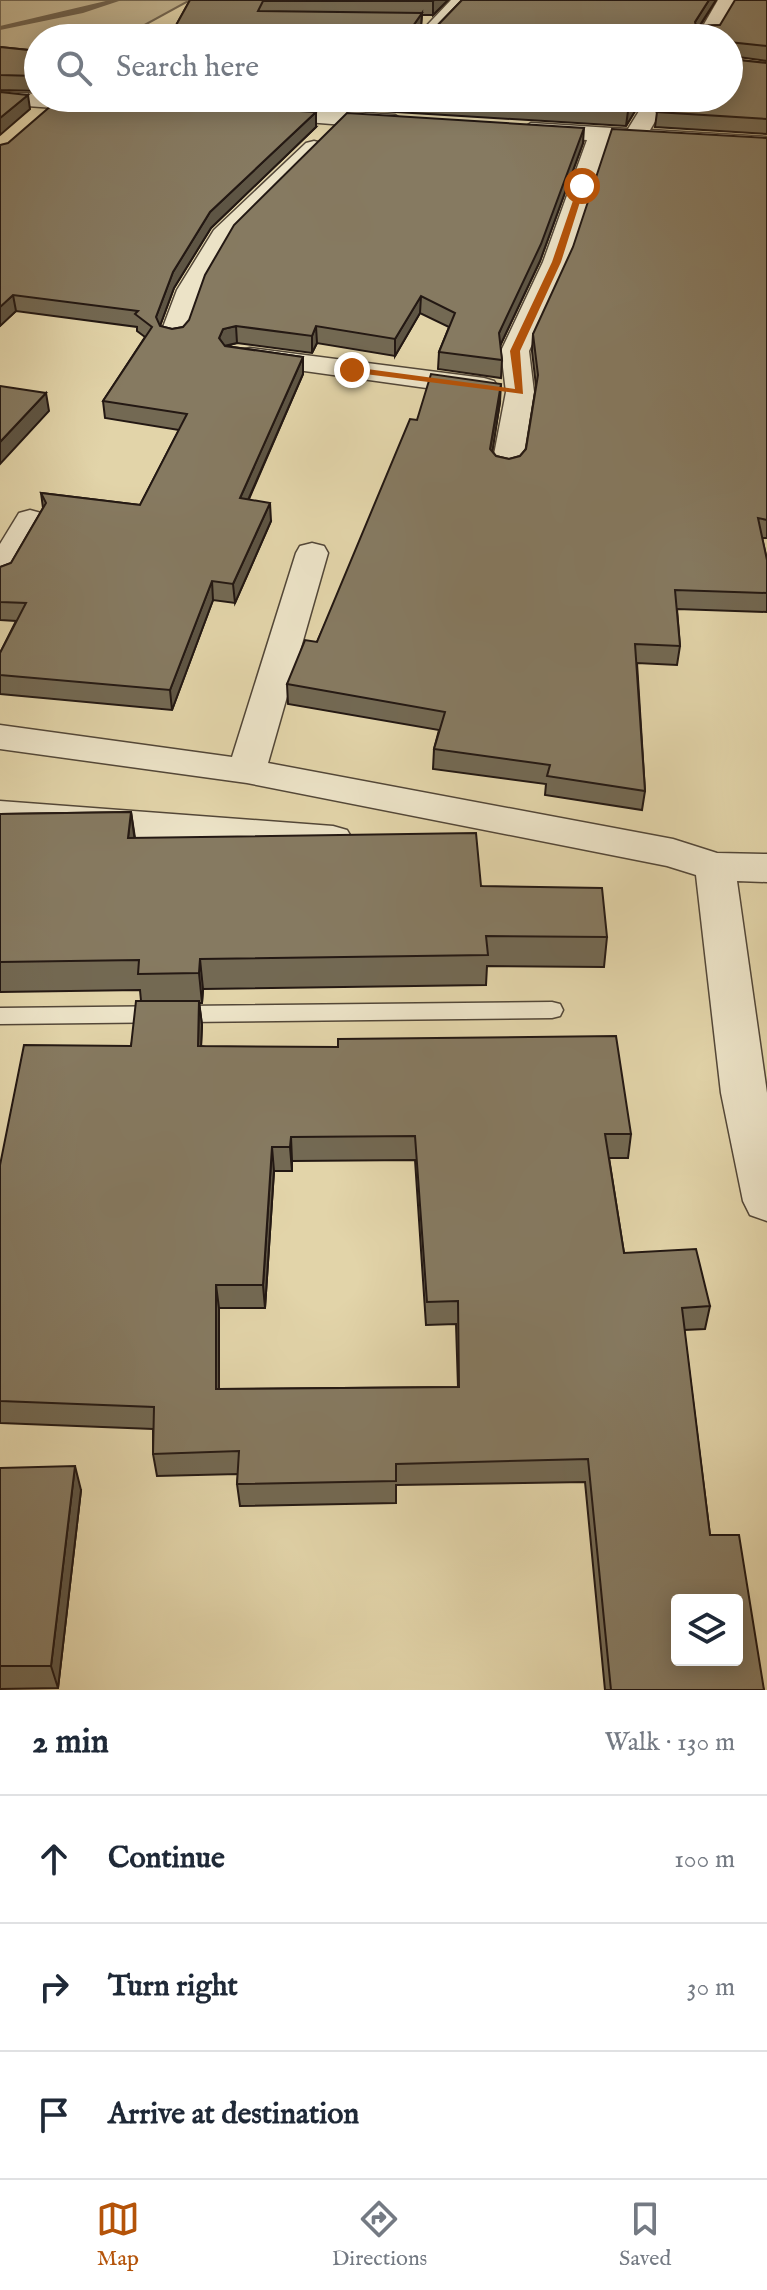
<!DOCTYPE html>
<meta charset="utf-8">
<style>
:root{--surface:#fff;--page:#f2f2f3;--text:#1f2937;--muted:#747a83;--line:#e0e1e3;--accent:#b45309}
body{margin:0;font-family:"IM FELL English",serif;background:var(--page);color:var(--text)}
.controls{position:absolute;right:24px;bottom:24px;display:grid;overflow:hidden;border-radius:8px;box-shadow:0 4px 20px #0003}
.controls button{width:72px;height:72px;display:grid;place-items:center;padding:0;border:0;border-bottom:2px solid var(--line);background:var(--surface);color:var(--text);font:40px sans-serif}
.stop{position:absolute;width:24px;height:24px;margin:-18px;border:6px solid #b45309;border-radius:50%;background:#fff}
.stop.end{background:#b45309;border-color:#fff;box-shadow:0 2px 8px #0008}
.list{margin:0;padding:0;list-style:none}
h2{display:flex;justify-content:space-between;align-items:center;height:104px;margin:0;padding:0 32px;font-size:34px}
h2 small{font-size:26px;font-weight:400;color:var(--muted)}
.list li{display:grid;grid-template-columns:52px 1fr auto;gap:24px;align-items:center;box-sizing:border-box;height:128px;padding:0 32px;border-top:2px solid var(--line)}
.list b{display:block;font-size:30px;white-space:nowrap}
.list em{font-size:26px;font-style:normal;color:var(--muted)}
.icon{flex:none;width:44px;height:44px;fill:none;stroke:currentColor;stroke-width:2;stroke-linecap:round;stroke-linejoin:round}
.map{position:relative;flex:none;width:767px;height:1690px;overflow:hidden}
.search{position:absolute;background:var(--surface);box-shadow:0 4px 20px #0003;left:24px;right:24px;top:24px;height:88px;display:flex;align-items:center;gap:20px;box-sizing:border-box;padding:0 28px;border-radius:44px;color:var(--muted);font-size:30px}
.sheet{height:488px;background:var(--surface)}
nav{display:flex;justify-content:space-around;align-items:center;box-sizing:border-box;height:112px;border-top:2px solid var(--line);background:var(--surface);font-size:22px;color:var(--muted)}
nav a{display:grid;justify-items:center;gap:4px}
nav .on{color:var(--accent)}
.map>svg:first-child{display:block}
</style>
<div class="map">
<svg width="767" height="1690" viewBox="0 0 767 1690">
<rect width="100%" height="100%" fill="#e2d4a9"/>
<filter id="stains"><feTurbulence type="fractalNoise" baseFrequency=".0025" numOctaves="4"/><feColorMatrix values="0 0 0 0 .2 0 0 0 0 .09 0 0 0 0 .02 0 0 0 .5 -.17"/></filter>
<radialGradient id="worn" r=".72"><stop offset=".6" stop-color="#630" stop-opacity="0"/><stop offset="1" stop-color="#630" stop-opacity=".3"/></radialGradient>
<path fill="#c2b490" stroke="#726652" stroke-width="2" d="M0,0h190l-60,33 -22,5h-70v18l-38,-4z"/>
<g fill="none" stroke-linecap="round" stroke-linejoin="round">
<path fill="#6f624e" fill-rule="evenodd" d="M110,0h12l-39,13 -83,17v-4z"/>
<defs>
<path id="lane" d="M552,1002l8,2 3,6 -3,6 -8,2 -552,6v-16z"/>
<g id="street">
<path d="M451,0h21l-36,38h-21z"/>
<path d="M718,0h20l-22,38h-20z"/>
<path d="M0,92l38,2v4h70l11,7 -11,7 -108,-8z"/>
<path d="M647,98h22l-19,32 117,7v14l-158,-10 -40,121 -40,89 5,41 -12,73 -4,6 -11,3 -11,-3 -4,-6 14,-73 -5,-41 42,-89 44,-122 -56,-3 -11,-7 11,-7 97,6z"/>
<path d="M264,106l131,9 11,7 -11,7 -139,-11 -3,-5z"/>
<path d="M314,141l8,2 3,5 -3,5 -89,86 -30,51 -19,51 -10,2 -10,-2 -4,-6 17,-45 37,-60 92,-87z"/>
<path d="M250,348l234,30 10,3 4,6 -4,6 -10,3 -244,-34 -4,-6 4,-6z"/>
<path d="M30,510l11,3 5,7 -34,60 -12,3v-39l19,-31z"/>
<path d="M312,543l12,3 4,7 -60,210 405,76 44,14 50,1v28l-30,-1 30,212v128l-17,-6 -7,-14 -22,-108 -25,-218 -29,-9 -420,-83 -247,-34v-24l232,32 64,-204 4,-7z"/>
<path d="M0,801l333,25 14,4 6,10 -6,10 -14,4 -333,-27z"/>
</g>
</defs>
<use href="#lane" stroke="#534738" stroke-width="3"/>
<use href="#street" stroke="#534738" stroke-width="3"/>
<use href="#lane" fill="#ece3c7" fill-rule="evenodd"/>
<use href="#street" fill="#ece3c7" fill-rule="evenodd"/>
</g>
<g fill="#736953" stroke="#231813" stroke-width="2" fill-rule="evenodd">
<path d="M190,0h258l-15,15h-11l-1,11 15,1 26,-27h254l-16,26 20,-1 47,-25v61l-37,-5v3l37,4v71l-112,-7 2,-15 72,-74h-560z"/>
<path d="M0,47l38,4v40l-38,-1z"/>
<path d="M161,98h182l-9,10z"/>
<path d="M360,98h283l-17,28 -262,-16v-9z"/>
<path d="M316,127l-105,101 -37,60 -14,38 12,3 11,-2 400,-184 -43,118 -40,85 2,14 -1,18 -63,-9 1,-17 10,-25 -29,-14 -25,43 -78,-13 -5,10 -75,-10 -11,3 77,11v17l-54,125 22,22 -36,82 -22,-3 -41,110 -172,-16v-41l16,-32 -16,-1v-53l11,-4 32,-55 -2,-15 99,12 39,-75 -74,-12 -2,-17 42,-64 -8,-6v-4l-121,-16 -16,15v-181z"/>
<path d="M767,138v400h-5l5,22v52l-90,-3 3,37 -3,19 -40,-2 8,128 -3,19 -97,-15 1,-11 -113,-15 1,-20 5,-19 -151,-26 -1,-20 30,-42 100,-222 83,-18 -8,49 4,5 13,3 11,-3 6,-7 10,-63 -4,-35 1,-17z"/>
<path d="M131,812l4,26 346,48 126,51 -3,30 -117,-1 -1,19 -283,4 -1,14h-3l3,22 -1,21 430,88 -3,24h-19l15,95 86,53 -5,23 -21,1 26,205 54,155h-159l-20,-208 -189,3v18l-156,3 -3,-22 1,-10 -81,2 -4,-22v-25l-153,-6v-258l131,-119 10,-45 -1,-11 -140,2v-178zM415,1160l11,165 30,-1 2,63 -239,2v-81h46l9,-137h18v-10z"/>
<path d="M0,1468l81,22 -23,198 -58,1z"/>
</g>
<g fill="#5e5544" stroke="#231813" stroke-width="2">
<path d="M434,0h14l-15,15v-14z"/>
<path d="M709,0h7l-23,36 2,-14z"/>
<path d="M422,13l-1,14 -8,-1z"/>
<path d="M28,95l2,14 -30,26v-17z"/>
<path d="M334,98h9l-9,10z"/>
<path d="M636,98h7l-17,28 2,-15z"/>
<path d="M316,112v15l-105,101 -37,60 -17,46 -1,-17 17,-45 37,-60z"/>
<path d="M584,128l-1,15 -43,118 -42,89 1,-17z"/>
<path d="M13,295l3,16 -16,15v-19z"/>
<path d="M421,296l-1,17 -25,43v-17z"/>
<path d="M236,326l1,17 -13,3 -5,-8 4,-9z"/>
<path d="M316,326l1,17 -5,10v-17z"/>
<path d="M303,357v17l-62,142 -1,-18z"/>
<path d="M501,384l-1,18 -10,65v-18z"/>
<path d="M46,393l3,18 -49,53v-22z"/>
<path d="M270,503l1,18 -36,82 -2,-19z"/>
<path d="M212,581l1,19 -41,110 -2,-20z"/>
<path d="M131,812l4,30 -7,-4z"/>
<path d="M200,959l3,30 -1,14 -3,-30z"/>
<path d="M199,1001l3,24 -2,45 -2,-24z"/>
<path d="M291,1137l1,24v10l-2,-24z"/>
<path d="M272,1147l2,24 -9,137 -2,-23z"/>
<path d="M216,1285l3,23v104l-3,-23z"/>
<path d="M75,1466l6,24 -23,198 -7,-22z"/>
</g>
<g fill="#867a61" stroke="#231813" stroke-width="2" fill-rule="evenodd">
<path d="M190,0h244l-1,1h-170l-5,10 164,2 -9,13 23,1 26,-27h247l-14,22 1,4 24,-1 15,-25h32v46l-38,-4v-4h-560z"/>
<path d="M729,43l1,16 37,4v56l-110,-7 8,-14h64z"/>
<path d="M0,47l38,4v28l-2,-3 -36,-1z"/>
<path d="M0,92l28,3 -28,23z"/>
<path d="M60,98h32l224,14 -106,100 -37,60 -17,45 4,9 12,3 11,-2 6,-7 16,-45 29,-50 113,-112 237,15 -43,116 -42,89 3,27 -63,-8 16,-39 -34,-17 -26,43 -79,-13 -4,10 -76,-10 -13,3 -4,9 6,8 78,11 -63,141 30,5 -37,81 -21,-3 -42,109 -170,-15v-22l26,-50 -26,-1v-35l11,-4 35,-60 -5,-10 99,12 47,-91 -84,-13 49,-74 -17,-13 3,-3 -125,-16 -13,12v-162l8,-2z"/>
<path d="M407,98h229l-8,13z"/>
<path d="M612,129l155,9v382l-9,-2 9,42v33l-92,-3 5,56 -45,-2 10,147 -98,-15 3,-11 -116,-16 11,-37 -158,-28 18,-44 12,2 93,-223 7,1 14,-46 70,10 -11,65 6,7 13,3 11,-3 6,-7 12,-74 -5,-41 40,-87z"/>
<path d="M0,386l46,7 -46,49z"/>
<path d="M131,812l-3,26 348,-5 5,53 121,2 5,49 -121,-1 2,19 -288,4 -1,14 -61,1 1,-14 -139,2v-148z"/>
<path d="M136,1001h63l-1,45 140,1v-8l278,-3 15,98h-26l19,119 72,-4 14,57 -28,2 28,227h29l25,155h-153l-23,-231 -192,5v17l-159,3 2,-33 -86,3 1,-47 -154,-6v-236l24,-120 107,1zM415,1136l12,166 31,-1 1,86 -243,2v-104h47l9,-138h18l1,-10zM677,1600h60v60h-60z"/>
<path d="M75,1466l-24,200h-51v-198z"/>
</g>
<path fill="#b45309" d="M582,184l3,2 -24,76 -41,89 3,43 -174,-22 3,-5 163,22 -5,-38 42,-89 26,-76z"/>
<rect width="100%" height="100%" filter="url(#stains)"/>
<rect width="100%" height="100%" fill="url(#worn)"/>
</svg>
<div class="controls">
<button><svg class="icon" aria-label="layers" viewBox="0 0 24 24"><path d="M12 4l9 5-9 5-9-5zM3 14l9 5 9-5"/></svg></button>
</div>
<div class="stop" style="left:582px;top:186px"></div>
<div class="stop end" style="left:352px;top:370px"></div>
<div class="search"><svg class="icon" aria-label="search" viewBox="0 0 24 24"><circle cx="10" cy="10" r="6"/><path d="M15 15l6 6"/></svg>Search here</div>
</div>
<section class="sheet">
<h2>2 min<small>Walk · 130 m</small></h2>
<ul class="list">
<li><svg class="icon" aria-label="ahead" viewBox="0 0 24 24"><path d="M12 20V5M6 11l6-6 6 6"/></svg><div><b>Continue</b></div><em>100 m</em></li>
<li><svg class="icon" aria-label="right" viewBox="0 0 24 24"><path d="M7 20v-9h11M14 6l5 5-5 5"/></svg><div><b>Turn right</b></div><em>30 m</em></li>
<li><svg class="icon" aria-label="arrive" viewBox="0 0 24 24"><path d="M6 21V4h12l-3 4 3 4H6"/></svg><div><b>Arrive at destination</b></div></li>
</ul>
</section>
<nav>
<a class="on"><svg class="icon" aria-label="map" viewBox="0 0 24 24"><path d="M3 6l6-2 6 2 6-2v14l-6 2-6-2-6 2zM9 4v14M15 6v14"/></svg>Map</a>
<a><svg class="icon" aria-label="directions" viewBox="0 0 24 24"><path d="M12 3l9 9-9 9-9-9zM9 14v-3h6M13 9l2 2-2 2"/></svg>Directions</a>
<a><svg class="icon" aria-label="saved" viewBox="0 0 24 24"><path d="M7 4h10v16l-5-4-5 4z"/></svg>Saved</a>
</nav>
